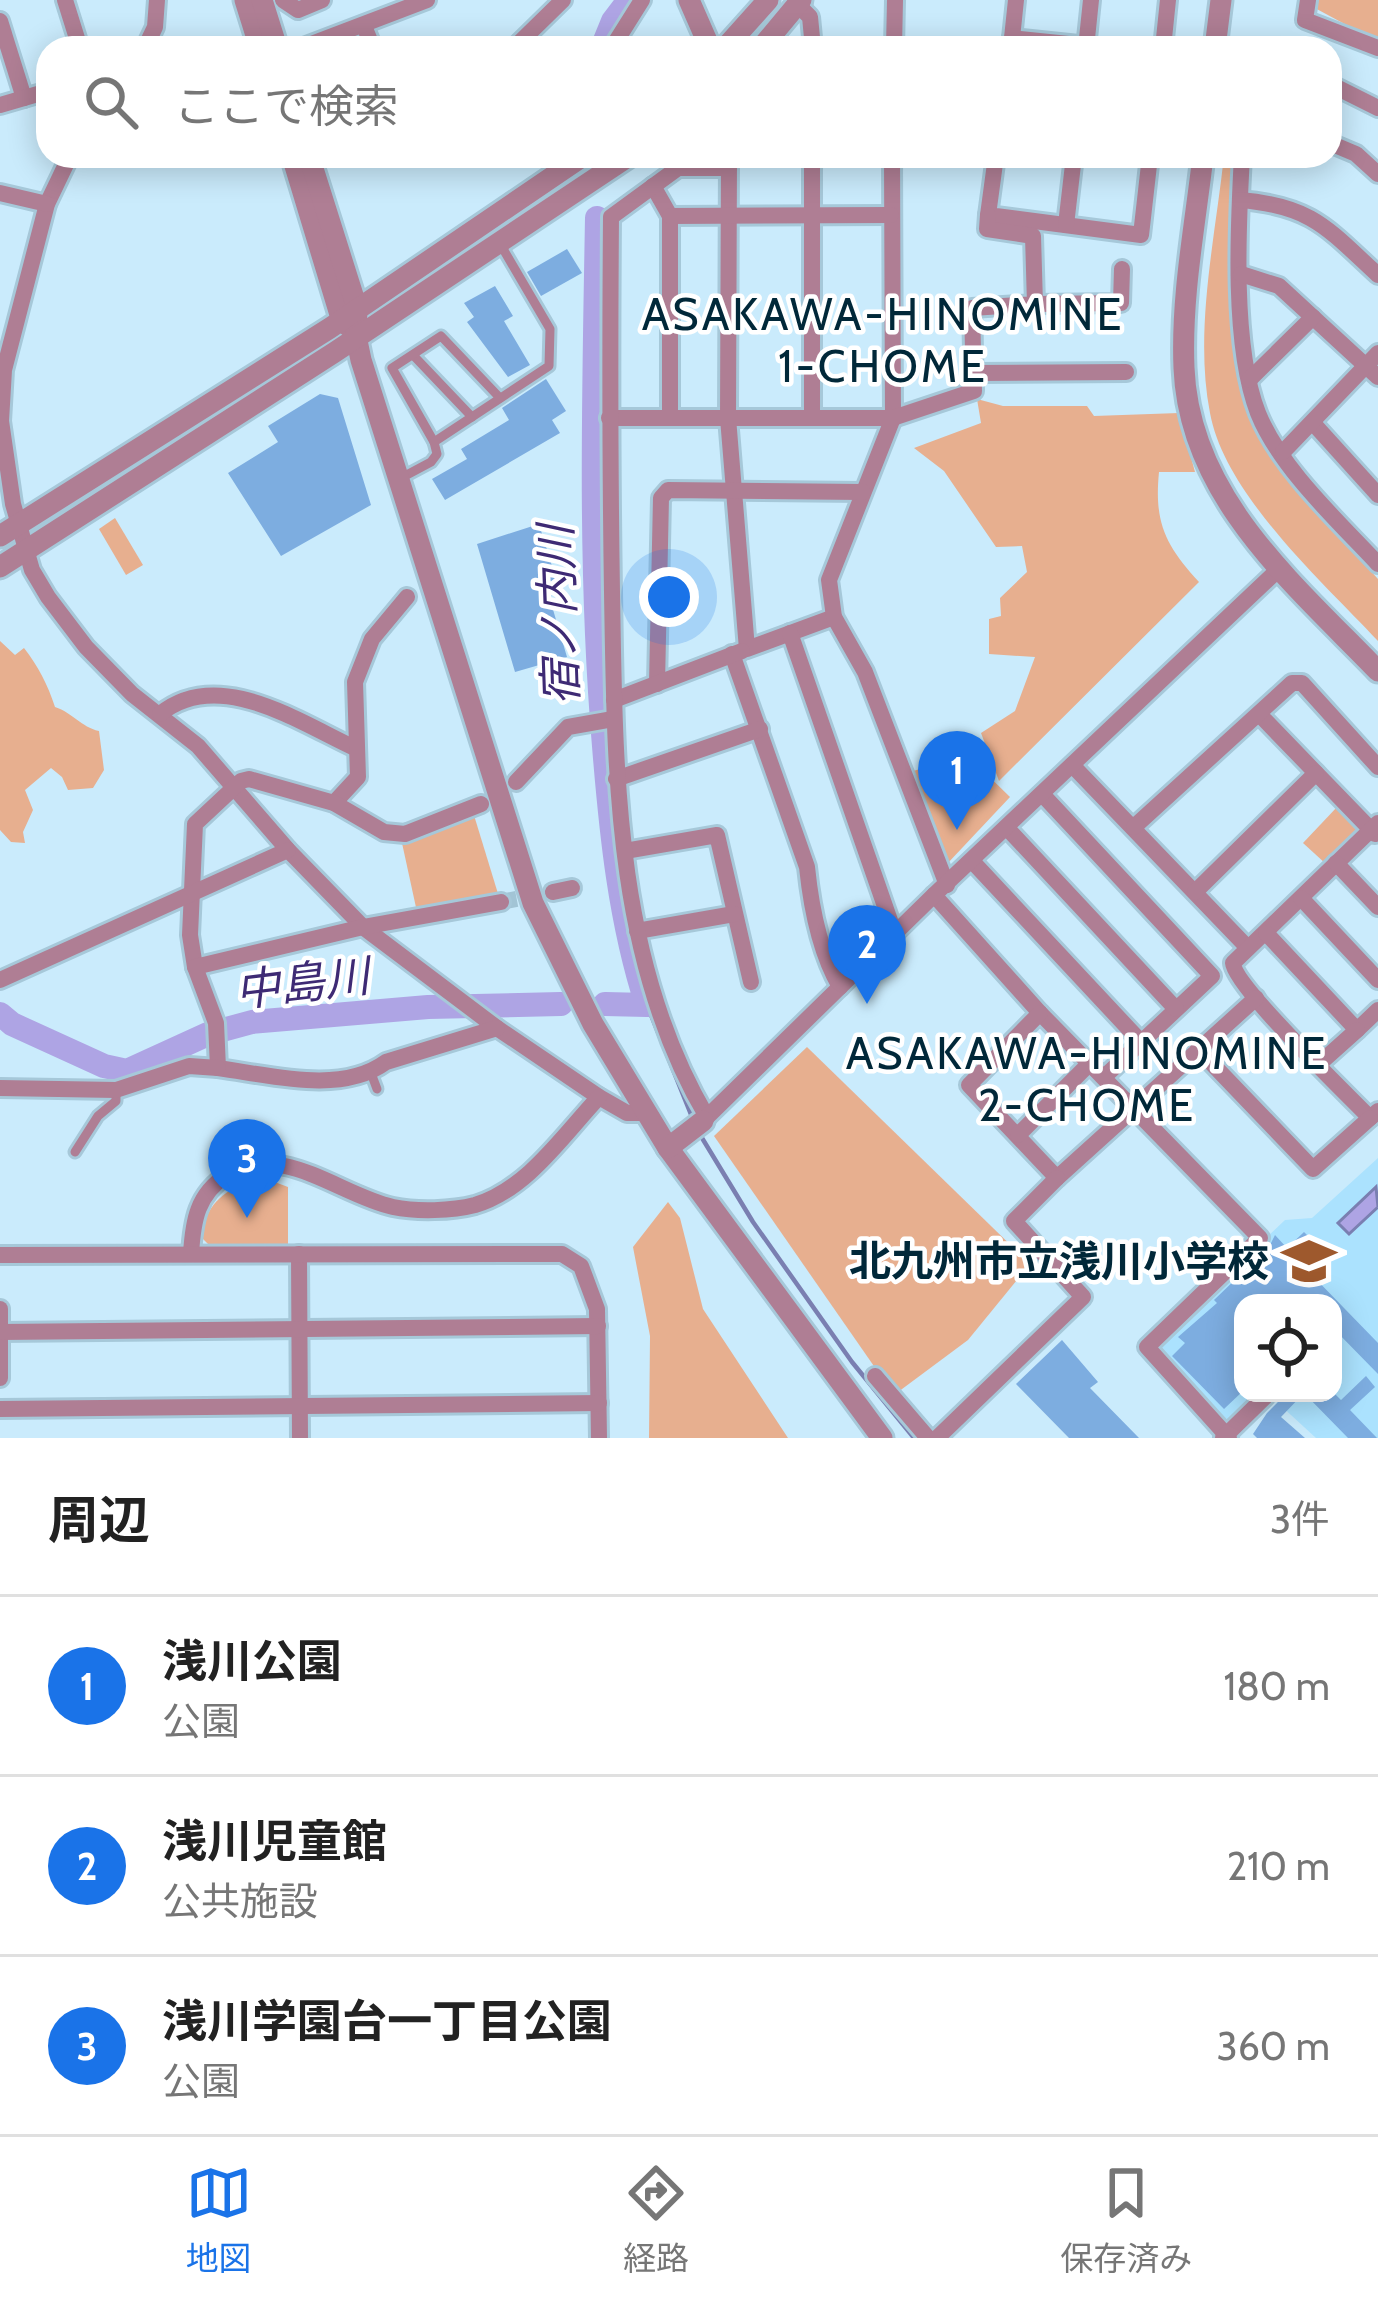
<!DOCTYPE html>
<html lang="ja">
<meta charset="utf-8">
<style>
:root{--surface:#fff;--page:#f2f2f2;--text:#222;--muted:#767676;--line:#e0e0e0;--accent:#1a73e8}
body{margin:0;font-family:Cabin,"Noto Sans JP",sans-serif;background:var(--page);color:var(--text)}
.controls{position:absolute;right:36px;bottom:36px;display:grid;overflow:hidden;border-radius:24px;box-shadow:0 6px 30px #0003}
.controls button{width:108px;height:108px;display:grid;place-items:center;padding:0;border:0;border-bottom:3px solid var(--line);background:var(--surface);color:var(--text);font:60px sans-serif}
.you{position:absolute;left:669px;top:597px;width:42px;height:42px;margin:-30px;border:9px solid #fff;border-radius:50%;background:#1a73e8;box-shadow:0 0 0 18px #1a73e833}
.badge{display:grid;place-items:center;width:78px;height:78px;border-radius:50%;background:var(--accent);color:#fff;font-size:39px;font-weight:700}
.pin{position:absolute;translate:-50% -99px;filter:drop-shadow(0 3px 6px #0008)}
.pin::after{content:'';position:absolute;top:63px;width:42px;height:36px;background:inherit;clip-path:polygon(0 0,100% 0,50% 100%)}
.list{margin:0;padding:0;list-style:none}
h2{display:flex;justify-content:space-between;align-items:center;height:156px;margin:0;padding:0 48px;font-size:51px}
h2 small{font-size:39px;font-weight:400;color:var(--muted)}
.list li{display:grid;grid-template-columns:78px 1fr auto;gap:36px;align-items:center;box-sizing:border-box;height:180px;padding:0 48px;border-top:3px solid var(--line)}
.list b{display:block;font-size:45px;white-space:nowrap}
.list p{margin:0;font-size:39px;white-space:nowrap;color:var(--muted)}
.list em{font-size:39px;font-style:normal;color:var(--muted)}
.icon{flex:none;width:66px;height:66px;fill:none;stroke:currentColor;stroke-width:2;stroke-linecap:round;stroke-linejoin:round}
.map{position:relative;flex:none;width:1378px;height:1438px;overflow:hidden}
.search{position:absolute;background:var(--surface);box-shadow:0 6px 30px #0003;left:36px;right:36px;top:36px;height:132px;display:flex;align-items:center;gap:30px;box-sizing:border-box;padding:0 42px;border-radius:36px;color:var(--muted);font-size:45px}
.sheet{height:696px;background:var(--surface)}
nav{display:flex;justify-content:space-around;align-items:center;box-sizing:border-box;height:168px;border-top:3px solid var(--line);background:var(--surface);font-size:33px;color:var(--muted)}
nav a{display:grid;justify-items:center;gap:6px}
nav .on{color:var(--accent)}
.map>svg:first-child{display:block}
</style>
<div class="map">
<svg width="1378" height="1438" viewBox="0 0 1378 1438">
<rect width="100%" height="100%" fill="#caebfc"/>
<path fill="#abe2fe" d="M1378,1158v280h-62l-49,-45h66v-90h-90v90h18l-34,32 -69,-72 3,-16 124,-117 27,-2z"/>
<g fill="#e7af8f">
<path d="M1314,0h64v42l-65,-35z"/>
<path d="M1224,156h10c-1,89 -15,189 25,272 27,57 77,104 119,151v62c-55,-59 -153,-146 -168,-228 -16,-82 5,-174 14,-257z"/>
<path d="M977,399l26,7h84l7,10 85,-3 16,59h-36c-5,50 6,73 40,110l-200,199 -18,-48 34,-22 20,-54 -46,-3v-35l12,-3 -1,-18 27,-26 -5,-26 -26,1 -52,-76 -30,-23 67,-25z"/>
<path d="M115,518l28,47 -17,10 -27,-46z"/>
<path d="M0,641l15,14 9,-7c14,18 24,37 31,59 18,6 26,20 44,24l5,39 -11,18 -25,2 -6,-13 -11,-9 -26,22 8,20 -10,22 2,11 -14,-1 -11,-12z"/>
<path d="M968,756l42,41 -63,67 -34,-93z"/>
<path d="M1338,806l23,25 -35,33 -23,-21z"/>
<path d="M473,812l26,85 -82,15 -15,-69z"/>
<path d="M807,1047l223,217 -62,76 -74,55 -180,-259z"/>
<path d="M249,1181h23l16,6v58h-79l-8,-8c5,-32 20,-44 48,-56z"/>
<path d="M668,1202l12,16 23,91 85,129h-139l1,-102 -17,-89z"/>
</g>
<path fill="#aea4e4" stroke="#7a7fb1" stroke-width="3" d="M1376,1187l2,20 -29,27 -11,-11z"/>
<g fill="none" stroke-linecap="round" stroke-linejoin="round">
<g stroke="#7a7fb1" stroke-width="4.5">
<path d="M647,1005l45,112"/>
<path d="M699,1133l54,89 99,140 62,76"/>
</g>
<g stroke="#aea4e4" stroke-width="24">
<path d="M602,48l11,-27 16,-21"/>
<path d="M597,218c-3,176 -8,352 7,528 7,87 16,176 43,259l-42,-1"/>
<path d="M0,1014l12,10 92,42 23,5 81,-37 44,-12 176,-15 133,-3"/>
</g>
</g>
<g fill="#7dade0">
<path d="M567,249l15,24 -41,23 -14,-24z"/>
<path d="M495,286l18,30 -9,5 26,44 -22,12 -41,-55 7,-5 -10,-14z"/>
<path d="M546,379l20,32 -14,9 8,13 -115,67 -13,-21 35,-20 -6,-10 48,-29 -7,-12z"/>
<path d="M320,394l18,4 33,107 -90,51 -53,-83 50,-31 -10,-16z"/>
<path d="M539,524l21,68 -11,4 18,61 -52,15 -38,-128z"/>
<path d="M1304,1232l24,24 -18,17 68,70v31l-45,-46v-25h-90v88l-19,18 -52,-53 13,-13 -7,-6 39,-34 -3,-3 55,-53 6,-12 12,13z"/>
<path d="M1062,1340l36,42 -8,6 49,50h-70l-53,-54z"/>
<path d="M1366,1376l9,11 -25,23 27,28h-29l-44,-45h30l7,7z"/>
<path d="M1287,1393h17l-23,24 24,21h-48l-4,-4 14,-21z"/>
</g>
<g fill="none" stroke-linecap="round" stroke-linejoin="round">
<path stroke="#a2c4d5" stroke-width="16" stroke-dasharray="16 8" stroke-linecap="butt" d="M501,902l52,-10"/>
<defs>
<g id="service">
<path d="M413,355l59,62"/>
<path d="M434,442l-42,-74 49,-32 59,62"/>
<path d="M401,478l30,-16 6,-8 -3,-12 115,-76 1,-37 -51,-87"/>
<path d="M371,1073l6,16"/>
<path d="M75,1152l23,-36 18,-15v-11"/>
</g>
<g id="minor">
<path d="M65,0l15,48"/>
<path d="M283,0l15,10 24,-10"/>
<path d="M1308,0l-3,20 73,28"/>
<path d="M798,5l12,12 3,31"/>
<path d="M0,21l24,77"/>
<path d="M364,26l9,22"/>
<path d="M1012,38l4,-38"/>
<path d="M615,43l27,-43"/>
<path d="M145,48l10,-21 2,-27"/>
<path d="M301,48l126,-48"/>
<path d="M514,48l49,-48"/>
<path d="M894,48l1,-48"/>
<path d="M1011,48l1,-10 95,10"/>
<path d="M1086,48l5,-48"/>
<path d="M1163,48l5,-48"/>
<path d="M1330,84l48,24"/>
<path d="M0,105l48,-14"/>
<path d="M1330,143l26,11 22,20"/>
<path d="M70,156l-23,48 -43,166 -3,51 12,83 19,66 16,27 38,50 46,47 66,52 90,104 75,77 134,101 102,69 28,16h19"/>
<path d="M729,156l-1,262 19,231 87,-32"/>
<path d="M892,156l1,262 -64,162 5,37 31,55 82,213"/>
<path d="M996,156l-8,59 153,20 9,-79"/>
<path d="M1242,156c-4,72 -10,190 16,257 22,55 80,108 120,151"/>
<path d="M653,186l17,30v201"/>
<path d="M0,193l47,11"/>
<path d="M1240,200c72,6 87,28 138,75"/>
<path d="M670,216l221,-1"/>
<path d="M1066,225l8,-69"/>
<path d="M1241,274l38,12 99,91"/>
<path d="M1035,304l86,-1 1,-34"/>
<path d="M975,373l151,-1"/>
<path d="M1249,380l64,-63"/>
<path d="M812,417v-261"/>
<path d="M609,418h284l81,-27 -2,-83 63,-4 -2,-68 -46,-7 1,-14"/>
<path d="M1313,423l65,72"/>
<path d="M1283,452l95,-99"/>
<path d="M790,633l105,302"/>
<path d="M732,654l75,213c4,39 13,86 33,120"/>
<path d="M657,684l4,-186 7,-8 195,2"/>
<path d="M614,700l128,-49"/>
<path d="M160,714c59,-48 140,9 197,35"/>
<path d="M1259,714l116,120"/>
<path d="M1072,765l176,183"/>
<path d="M616,779l144,-50"/>
<path d="M516,782l52,-55 45,-8"/>
<path d="M1042,794l170,182 -108,101"/>
<path d="M334,803l24,-26 -3,-95 17,-43 35,-42"/>
<path d="M1378,823l-145,140c1,23 115,132 137,155l8,-7"/>
<path d="M1134,827l158,-144h10l76,84"/>
<path d="M1007,828l169,181"/>
<path d="M625,851l92,-16 34,147"/>
<path d="M972,861l170,182"/>
<path d="M1336,863l42,44"/>
<path d="M553,892l19,-4"/>
<path d="M1195,892l121,-119"/>
<path d="M934,895l106,118 220,225 -113,109 82,91"/>
<path d="M1301,898l77,82"/>
<path d="M637,931l97,-17"/>
<path d="M1266,933l91,97 21,-20"/>
<path d="M195,967l-5,-32 5,-111 46,-43 8,-2 85,24 50,29 21,2 76,-30"/>
<path d="M0,980l288,-130"/>
<path d="M1040,1013l-71,72 88,93 199,-180"/>
<path d="M497,1028l-111,34c-45,33 -116,13 -168,6l-2,-45 -21,-56 168,-40 138,-25"/>
<path d="M1198,1049l115,120 57,-51"/>
<path d="M1319,1064l38,-34"/>
<path d="M0,1088l116,2 73,-24 29,2"/>
<path d="M707,1117c-93,-157 -92,-348 -95,-525 -2,-125 -2,-250 -1,-375l67,-49h51"/>
<path d="M703,1121l231,-226 345,-326"/>
<path d="M1018,1135l71,-71"/>
<path d="M191,1254c2,-33 6,-60 36,-79 55,-34 112,20 166,32 24,5 59,4 82,-2 52,-15 89,-71 124,-108"/>
<path d="M299,1254l1,184"/>
<path d="M0,1255l562,-1 19,12 16,43 2,129"/>
<path d="M0,1309v69"/>
<path d="M0,1332l598,-6"/>
<path d="M875,1376l53,62"/>
<path d="M0,1409l599,-6"/>
<path d="M937,1438l146,-141 -69,-76 43,-43"/>
<path d="M1223,1438l42,-41"/>
</g>
<g id="tertiary">
<path d="M245,0l15,48"/>
<path d="M262,0l15,48"/>
<path d="M689,0l21,48"/>
<path d="M725,48l43,-48"/>
<path d="M761,48l40,-48"/>
<path d="M1215,48l6,-48"/>
<path d="M292,156l49,162 7,8"/>
<path d="M309,156l48,152 -1,28 5,24 172,543 60,121 75,124 214,290"/>
<path d="M1203,156c-8,70 -22,141 -19,212 5,129 110,216 194,303"/>
<path d="M0,536l330,-208 253,-172"/>
<path d="M0,567l335,-215 294,-196"/>
<path d="M668,1148l35,-27"/>
</g>
</defs>
<use href="#service" stroke="#a6c8d9" stroke-width="15"/>
<use href="#minor" stroke="#a6c8d9" stroke-width="22"/>
<use href="#tertiary" stroke="#a6c8d9" stroke-width="27"/>
<use href="#service" stroke="#af7e94" stroke-width="9"/>
<use href="#minor" stroke="#af7e94" stroke-width="16"/>
<use href="#tertiary" stroke="#af7e94" stroke-width="21"/>
</g>
<defs>
<symbol id="school-bare" viewBox="-9 -9 18 18"><path d="M0-5L7-2L0 1L-7-2ZM-4 1L0 2.5L4 1V4Q0 6-4 4Z" fill="#9e592d" stroke="#fff" stroke-width="2.5" paint-order="stroke"/></symbol>
</defs>
<g fill-rule="evenodd">
<use href="#school-bare" x="1271" y="1223" width="76" height="76"/>
</g>
<g text-anchor="middle" stroke-width="9" stroke-linejoin="round" paint-order="stroke">
<g font-size="42" font-weight="bold" fill="#012839" stroke="#fff" text-anchor="end">
<text x="1269" y="1276">北九州市立浅川小学校</text>
</g>
<g font-size="45" letter-spacing="3" fill="#012839" stroke="#fff">
<text x="883" y="330">ASAKAWA-HINOMINE<tspan x="883" dy="52">1-CHOME</tspan></text>
<text x="1087" y="1069">ASAKAWA-HINOMINE<tspan x="1087" dy="52">2-CHOME</tspan></text>
</g>
<g font-size="45" font-style="italic" fill="#3e2a74" stroke="#fff">
<text transform="translate(558 615) rotate(-92)" y="16">宿ノ内川</text>
<text transform="translate(302 983) rotate(-7)" y="16">中島川</text>
</g>
</g>
</svg>
<div class="controls">
<button><svg class="icon" aria-label="locate" viewBox="0 0 24 24"><circle cx="12" cy="12" r="6"/><path d="M12 2v4M12 18v4M2 12h4M18 12h4"/></svg></button>
</div>
<div class="you"></div>
<div class="pin badge" style="left:957px;top:830px">1</div>
<div class="pin badge" style="left:867px;top:1004px">2</div>
<div class="pin badge" style="left:247px;top:1218px">3</div>
<div class="search"><svg class="icon" aria-label="search" viewBox="0 0 24 24"><circle cx="10" cy="10" r="6"/><path d="M15 15l6 6"/></svg>ここで検索</div>
</div>
<section class="sheet">
<h2>周辺<small>3件</small></h2>
<ul class="list">
<li><span class="badge">1</span><div><b>浅川公園</b><p>公園</p></div><em>180 m</em></li>
<li><span class="badge">2</span><div><b>浅川児童館</b><p>公共施設</p></div><em>210 m</em></li>
<li><span class="badge">3</span><div><b>浅川学園台一丁目公園</b><p>公園</p></div><em>360 m</em></li>
</ul>
</section>
<nav>
<a class="on"><svg class="icon" aria-label="map" viewBox="0 0 24 24"><path d="M3 6l6-2 6 2 6-2v14l-6 2-6-2-6 2zM9 4v14M15 6v14"/></svg>地図</a>
<a><svg class="icon" aria-label="directions" viewBox="0 0 24 24"><path d="M12 3l9 9-9 9-9-9zM9 14v-3h6M13 9l2 2-2 2"/></svg>経路</a>
<a><svg class="icon" aria-label="saved" viewBox="0 0 24 24"><path d="M7 4h10v16l-5-4-5 4z"/></svg>保存済み</a>
</nav>
